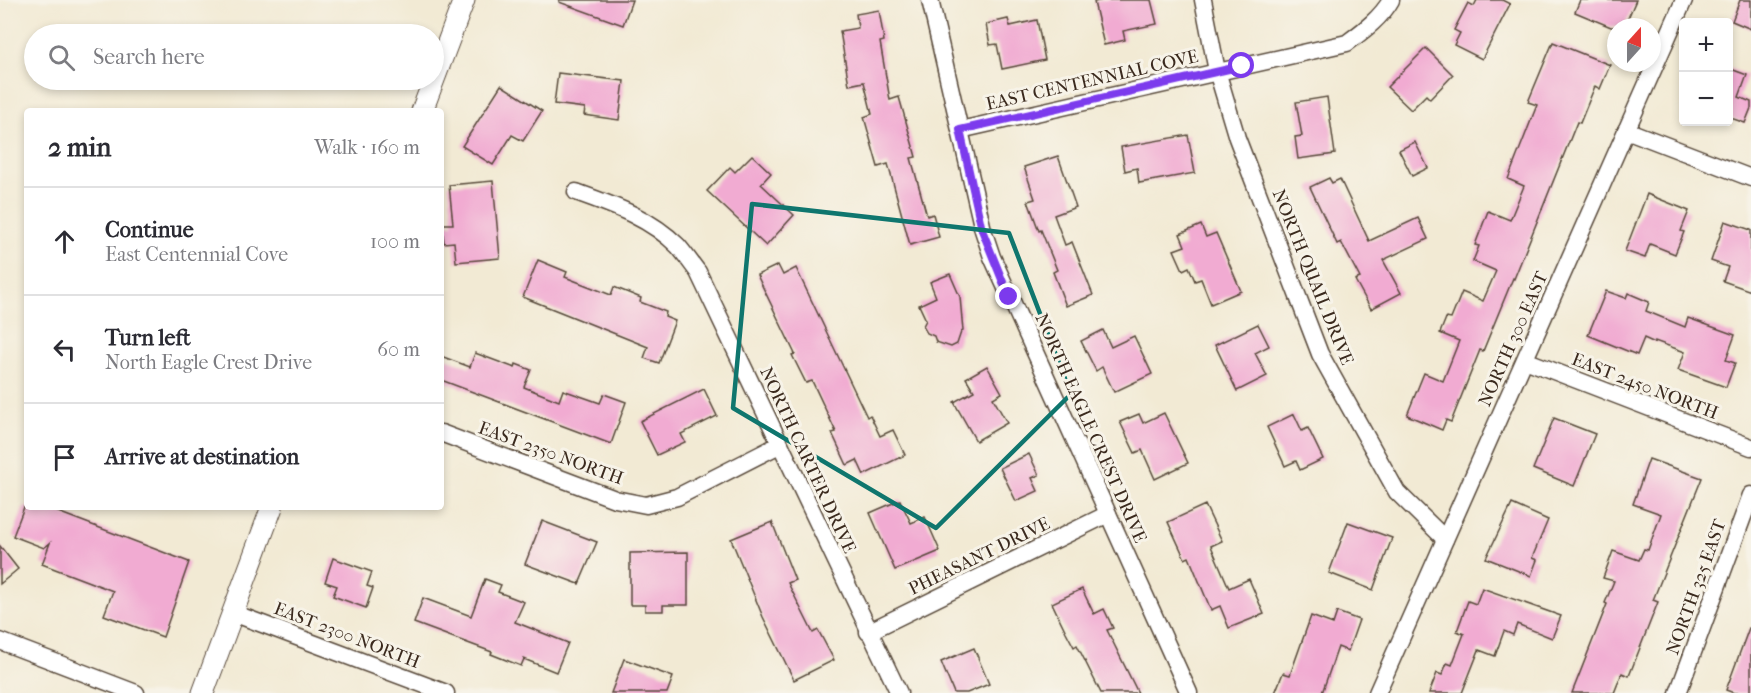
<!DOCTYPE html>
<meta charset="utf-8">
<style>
:root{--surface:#fff;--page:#f2f2f3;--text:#2b2b33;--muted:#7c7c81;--line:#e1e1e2}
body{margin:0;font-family:"IM FELL French Canon",serif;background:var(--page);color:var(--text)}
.controls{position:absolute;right:18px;top:18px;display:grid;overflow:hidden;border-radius:6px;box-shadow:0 3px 9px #0003}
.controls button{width:54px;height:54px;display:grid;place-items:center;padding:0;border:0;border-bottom:2px solid var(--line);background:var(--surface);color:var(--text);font:30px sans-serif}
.compass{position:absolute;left:1607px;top:18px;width:54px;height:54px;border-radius:50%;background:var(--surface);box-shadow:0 3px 9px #0003;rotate:21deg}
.stop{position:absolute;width:18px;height:18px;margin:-14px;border:4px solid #7c3aed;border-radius:50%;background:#fff}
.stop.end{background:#7c3aed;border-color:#fff;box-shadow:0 2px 6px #0008}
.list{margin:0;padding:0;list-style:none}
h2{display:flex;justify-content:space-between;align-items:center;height:78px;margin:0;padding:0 24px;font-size:26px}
h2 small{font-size:20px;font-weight:400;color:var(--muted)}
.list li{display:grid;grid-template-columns:39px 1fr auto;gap:18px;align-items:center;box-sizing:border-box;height:108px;padding:0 24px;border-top:2px solid var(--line)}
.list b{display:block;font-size:22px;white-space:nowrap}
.list p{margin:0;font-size:20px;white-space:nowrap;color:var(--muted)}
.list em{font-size:20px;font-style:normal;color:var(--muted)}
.icon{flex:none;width:33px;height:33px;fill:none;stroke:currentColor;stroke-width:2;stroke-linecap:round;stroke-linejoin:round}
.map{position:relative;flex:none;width:1751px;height:693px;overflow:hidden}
.search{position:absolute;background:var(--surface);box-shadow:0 3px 9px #0003;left:24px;top:24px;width:420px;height:66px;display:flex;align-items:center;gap:15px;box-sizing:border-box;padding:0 21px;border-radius:33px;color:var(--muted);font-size:22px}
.panel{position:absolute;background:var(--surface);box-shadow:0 3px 9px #0003;left:24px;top:108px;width:420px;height:402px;border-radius:6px}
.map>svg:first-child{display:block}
</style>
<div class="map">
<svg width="1751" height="693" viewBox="0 0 1751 693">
<rect width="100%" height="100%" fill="#f7f3e8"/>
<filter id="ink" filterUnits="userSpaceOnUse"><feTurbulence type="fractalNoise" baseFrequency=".0167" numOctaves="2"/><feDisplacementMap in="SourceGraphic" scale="12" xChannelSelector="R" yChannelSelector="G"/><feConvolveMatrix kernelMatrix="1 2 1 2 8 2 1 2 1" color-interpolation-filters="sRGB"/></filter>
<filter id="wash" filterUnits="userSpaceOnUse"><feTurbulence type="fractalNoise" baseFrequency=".008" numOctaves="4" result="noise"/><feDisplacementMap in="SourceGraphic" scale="24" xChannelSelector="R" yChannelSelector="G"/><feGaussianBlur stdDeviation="1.35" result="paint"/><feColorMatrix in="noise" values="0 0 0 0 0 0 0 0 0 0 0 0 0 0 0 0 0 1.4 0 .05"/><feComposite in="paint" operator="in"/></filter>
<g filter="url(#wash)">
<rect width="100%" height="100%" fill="#f2ead4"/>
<g id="blocks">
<g fill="#f1abd2">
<path d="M559,0h73l-9,25 -64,-23z"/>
<path d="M1103,0h48l6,24 -34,7 2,9 -21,5 -10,-43z"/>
<path d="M1477,0h25l8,4 -28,55 -28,-14 6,-12 -6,-3 14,-27 6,3z"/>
<path d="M1580,0h56l-12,27h-13l-36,-15z"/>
<path d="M1740,0h11v29l-19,-8z"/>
<path d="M879,10l5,31 -4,1 10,58 9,-3 17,60 -5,1 16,58 6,-2 6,23 -29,8 -22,-81 -10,3 -14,-50 8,-3 -8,-32 -15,3 -9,-54 18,-3 -2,-14z"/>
<path d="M1008,19l2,7 27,-6 8,40 -43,9 -5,-25 -7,1 -4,-21z"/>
<path d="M1553,42l57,23 -10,24 -5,-3 -15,37 -3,-1 -63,157 -1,-1 -30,73 -3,-1 -29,72 -5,-2 -4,10 -35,-15 17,-42 19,8 16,-40 -19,-8 6,-15 5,1 11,-27 21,9 13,-30 -23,-10 6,-15 -4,-1 13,-34 22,9 14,-34 -16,-7 29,-74 -9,-3z"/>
<path d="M1426,48l27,27 -23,24 -4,-4 -15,15 -24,-23z"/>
<path d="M1728,68l19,7 -8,22 12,5v6l-6,15 -14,-5 -3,3z"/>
<path d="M558,73l66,8 -5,39 -35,-5 1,-7 -31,-4z"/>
<path d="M501,85l41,26 -19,30 -11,-6 -19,30 -31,-19z"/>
<path d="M1327,97l8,57 -37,5 -3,-22 7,-1 -6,-34z"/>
<path d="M1188,135l7,38 -56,10 -2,-15 -12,3 -4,-24z"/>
<path d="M1415,142l13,26 -16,8 -13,-26z"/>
<path d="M752,155l19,18 -10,11 33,31 -28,31 -59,-55 23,-24 5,5z"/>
<path d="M1058,156l18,51 -22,8 11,30 7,-3 21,53 -27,11 -13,-34 4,-2 -16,-40 -2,1 -11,-30 7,-2 -11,-32z"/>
<path d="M1329,178l3,5 8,-4 29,62 49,-23 10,21 -45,21 18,33 -30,16 -16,-29 5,-2 -19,-36 -4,2 -27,-57z"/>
<path d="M493,181l7,77 -44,4 -2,-20 -10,1 -2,-19h11l-4,-39z"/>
<path d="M1647,194l42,17 -8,20 3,1 -9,22 -25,-10 -5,14 -20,-7z"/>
<path d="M1725,221l26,9v61l-28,-10 5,-14 -17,-6z"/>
<path d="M1201,225l5,12 10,-4 25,58 -30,13 -10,-25 -6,2 -6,-14 -6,3 -9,-20 11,-4 -5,-12z"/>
<path d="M538,260l29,12 -2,5 46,18 3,-8 27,11 -1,4 26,10 -1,5 10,4 -16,42 -15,-5 4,-11 -125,-50z"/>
<path d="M778,265l5,10 13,-7 71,149 3,-2 10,21 13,-6 12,25 -41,20 -7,-15 -10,5 -15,-32 4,-1 -24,-51 -6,2 -14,-28 3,-1 -38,-79z"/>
<path d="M950,274l10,23 3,34 -2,1 -4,12 -6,3 -15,-5 -2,-6 -7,-3 -4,-7 3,-6 -7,-15 17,-8 -6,-15z"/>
<path d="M1606,291l20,7 2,-5 21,9 -3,9 39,16 3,-9 47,17 -9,25 9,3 -9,24 -48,-17 7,-18 -30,-11v2l-11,-5 -7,17 -49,-20z"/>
<path d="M1258,324l11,22 -14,7 12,23 -30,15 -22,-46z"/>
<path d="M1103,330l8,17 23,-11 18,38 -38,18 -12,-25 -6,4 -15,-30z"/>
<path d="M475,353l40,15 1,-4 15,6 -7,17 35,14 4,-11 37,13 4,-9 22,8 -15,42 -170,-64v-24l29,11z"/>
<path d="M987,366l15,27 -9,5 14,25 -31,18 -22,-39 20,-11 -8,-13z"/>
<path d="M704,389l13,27 -36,18 4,8 -28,13 -17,-34z"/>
<path d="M1164,413l24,50 -33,16 -13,-29 -7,3 -15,-31 19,-8 4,9z"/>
<path d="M1294,414l8,17 6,-3 15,31 -23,11 -4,-9 -11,5 -18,-39z"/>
<path d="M1554,418l41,16 -21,52 -41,-17z"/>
<path d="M1029,454l10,21 -7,3 6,13 -22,10 -16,-33z"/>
<path d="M1649,459l53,19 -49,122 5,2 -29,74 -7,-3 -8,20h-42l35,-89 -2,-1 9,-22 -11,-3 10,-27 26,9 5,-11 4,1 13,-36 -28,-10z"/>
<path d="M900,500l11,23 14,-6 15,34 -45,19 -25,-57z"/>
<path d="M1512,504l36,16 -16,38 5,2 -6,16 -45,-18z"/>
<path d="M1205,505l17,36 -11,5 18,42 20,-9 15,35 -35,14 -9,-22 -9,4 -22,-53 -4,2 -17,-37z"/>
<path d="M24,507h21l144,55 -26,75 -59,-22 9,-24 -71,-27 8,-21 -6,5 -31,-12z"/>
<path d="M542,521l55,21 -18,42 -54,-20z"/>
<path d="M772,522l23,58 -7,3 25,50 5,-3 16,30 -40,20 -31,-63 -32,-78z"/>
<path d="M1348,522l44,16 -19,52 -44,-17z"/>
<path d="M0,546l18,23 -18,15z"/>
<path d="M688,552v53h-25v6h-18v-6h-15v-52z"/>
<path d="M333,558l39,14 -5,14 6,2 -7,20 -33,-12 4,-10 -12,-4z"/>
<path d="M485,579l16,6 -3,7 26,10 -9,20 53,21 -12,29 -32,-13 -3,7 -30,-12 1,-2 -78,-29 9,-25 48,18z"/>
<path d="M1482,588l79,28 -9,22 -35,-14 -4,11 -9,-4 -9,25 -16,-6 -17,43h-33l8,-20 5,2 5,-12 5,2 12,-31 -7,-3 11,-30 8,3z"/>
<path d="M1082,589l12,25 10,-5 9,19 -6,2 31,63h-37l-24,-48 -3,2 -8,-15 -14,-29z"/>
<path d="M1337,612l22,8 -11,31 -10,-4 -16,46h-47l8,-20 7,2 21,-59 22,8z"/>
<path d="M1749,628h2v65h-17l-8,-3z"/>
<path d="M974,648l15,36 -22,9h-13l-13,-31z"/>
<path d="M624,659l49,18 -6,16h-56z"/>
</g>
</g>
</g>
<g filter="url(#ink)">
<use href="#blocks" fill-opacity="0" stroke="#564739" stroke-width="1.5"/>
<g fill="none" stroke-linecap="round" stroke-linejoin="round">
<defs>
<g id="minor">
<path d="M930,0l53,230 9,27 197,436"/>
<path d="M1203,0l14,71 20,67 83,216 77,138 48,47"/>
<path d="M960,130l387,-87c16,-12 34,-25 44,-43"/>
<path d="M1626,130l125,48"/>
<path d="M576,192c36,13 73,25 102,54 7,8 13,17 20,26l201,421"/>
<path d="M1525,360l226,87"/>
<path d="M441,433l174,66 31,6 31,-8 102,-52"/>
<path d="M233,613l213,80"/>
<path d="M868,632l240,-118"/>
<path d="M0,641l136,52"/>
<path d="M1377,693l307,-693"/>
<path d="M1678,693l73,-198"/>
</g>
<g id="tertiary">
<path d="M422,111l42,-111"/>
<path d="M203,693l69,-186"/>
</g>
</defs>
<use href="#minor" stroke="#564739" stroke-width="19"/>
<use href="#tertiary" stroke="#564739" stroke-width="23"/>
<use href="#minor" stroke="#fff" stroke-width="16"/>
<use href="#tertiary" stroke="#fff" stroke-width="21"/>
</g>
</g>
<g fill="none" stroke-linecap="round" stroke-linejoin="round" filter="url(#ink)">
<path stroke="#7c3aed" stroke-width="8" d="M1009,297l-27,-67 -22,-100 282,-64"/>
</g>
<path fill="none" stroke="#0f766e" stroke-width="4.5" stroke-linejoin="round" d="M752,204l257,29 62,161 -135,134 -203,-120z"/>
<g text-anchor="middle" stroke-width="6" stroke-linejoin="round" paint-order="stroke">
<g font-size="18" fill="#3b2a1e" stroke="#f7f3e8">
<text transform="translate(1092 80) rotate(-13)" y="6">EAST CENTENNIAL COVE</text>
<text transform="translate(1313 277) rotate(68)" y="6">NORTH QUAIL DRIVE</text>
<text transform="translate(1513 339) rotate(-66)" y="6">NORTH 300 EAST</text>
<text transform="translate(1645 386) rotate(21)" y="6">EAST 2450 NORTH</text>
<text transform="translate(1091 428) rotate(66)" y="6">NORTH EAGLE CREST DRIVE</text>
<text transform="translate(551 453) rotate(20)" y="6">EAST 2350 NORTH</text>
<text transform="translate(808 460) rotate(65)" y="6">NORTH CARTER DRIVE</text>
<text transform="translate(979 556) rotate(-26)" y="6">PHEASANT DRIVE</text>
<text transform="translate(1696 587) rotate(-70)" y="6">NORTH 325 EAST</text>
<text transform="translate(347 635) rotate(21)" y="6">EAST 2300 NORTH</text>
</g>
</g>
</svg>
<div class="controls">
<button>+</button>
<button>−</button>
</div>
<svg class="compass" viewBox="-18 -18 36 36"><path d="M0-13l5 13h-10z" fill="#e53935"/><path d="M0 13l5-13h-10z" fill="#7c7c81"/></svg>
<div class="stop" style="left:1242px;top:66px"></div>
<div class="stop end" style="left:1009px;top:297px"></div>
<div class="search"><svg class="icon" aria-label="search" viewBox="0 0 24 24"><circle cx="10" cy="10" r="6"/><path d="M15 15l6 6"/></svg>Search here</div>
<section class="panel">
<h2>2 min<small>Walk · 160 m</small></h2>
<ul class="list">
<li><svg class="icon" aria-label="ahead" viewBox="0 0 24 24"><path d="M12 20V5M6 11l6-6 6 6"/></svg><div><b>Continue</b><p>East Centennial Cove</p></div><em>100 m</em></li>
<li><svg class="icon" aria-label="left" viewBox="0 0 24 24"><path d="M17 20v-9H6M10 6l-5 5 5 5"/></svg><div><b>Turn left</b><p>North Eagle Crest Drive</p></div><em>60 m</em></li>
<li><svg class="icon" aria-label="arrive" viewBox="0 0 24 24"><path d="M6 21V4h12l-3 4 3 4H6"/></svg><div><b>Arrive at destination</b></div></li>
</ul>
</section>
</div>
